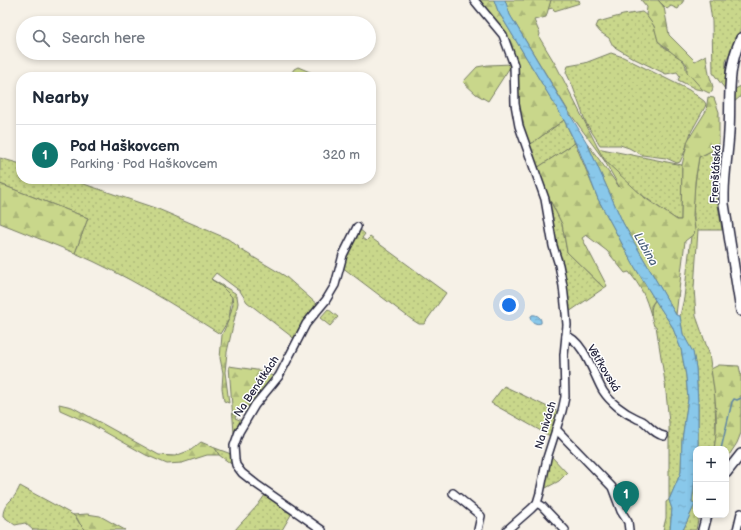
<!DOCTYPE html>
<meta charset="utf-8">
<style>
:root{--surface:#fff;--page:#f2f2f3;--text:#1f2937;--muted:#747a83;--line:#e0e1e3;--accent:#0f766e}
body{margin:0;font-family:"Balsamiq Sans",sans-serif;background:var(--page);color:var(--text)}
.controls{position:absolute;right:12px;bottom:12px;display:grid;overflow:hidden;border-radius:8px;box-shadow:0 2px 6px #0003}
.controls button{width:36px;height:36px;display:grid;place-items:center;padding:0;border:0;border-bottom:1px solid var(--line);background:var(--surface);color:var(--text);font:20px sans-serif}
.you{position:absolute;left:509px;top:305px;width:14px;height:14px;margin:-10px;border:3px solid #fff;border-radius:50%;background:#1a73e8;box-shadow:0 0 0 6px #1a73e833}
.badge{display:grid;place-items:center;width:26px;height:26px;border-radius:50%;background:var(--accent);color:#fff;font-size:13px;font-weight:700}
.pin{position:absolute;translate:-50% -33px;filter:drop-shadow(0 1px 2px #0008)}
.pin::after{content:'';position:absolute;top:21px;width:14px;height:12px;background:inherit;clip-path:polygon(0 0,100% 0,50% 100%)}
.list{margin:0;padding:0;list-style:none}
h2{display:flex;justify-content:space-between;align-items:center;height:52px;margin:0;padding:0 16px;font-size:17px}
h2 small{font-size:13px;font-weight:400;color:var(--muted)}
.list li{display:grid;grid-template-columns:26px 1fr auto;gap:12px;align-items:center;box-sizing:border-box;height:60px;padding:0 16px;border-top:1px solid var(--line)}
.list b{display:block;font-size:15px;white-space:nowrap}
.list p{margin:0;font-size:13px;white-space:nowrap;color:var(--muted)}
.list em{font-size:13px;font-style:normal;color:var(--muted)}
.icon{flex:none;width:22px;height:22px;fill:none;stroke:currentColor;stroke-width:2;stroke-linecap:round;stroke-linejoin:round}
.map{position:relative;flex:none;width:741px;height:530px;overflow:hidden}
.search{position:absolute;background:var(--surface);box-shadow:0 2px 6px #0003;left:16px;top:16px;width:360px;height:44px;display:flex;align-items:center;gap:10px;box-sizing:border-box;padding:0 14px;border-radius:22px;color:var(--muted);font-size:15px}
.panel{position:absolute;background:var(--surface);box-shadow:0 2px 6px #0003;left:16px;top:72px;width:360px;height:112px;border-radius:16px}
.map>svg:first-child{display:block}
</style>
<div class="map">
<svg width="741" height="530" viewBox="0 0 741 530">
<defs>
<pattern id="green-dots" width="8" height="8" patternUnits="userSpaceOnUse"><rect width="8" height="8" fill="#c9d78b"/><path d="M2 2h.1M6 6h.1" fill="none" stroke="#acb879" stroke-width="1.8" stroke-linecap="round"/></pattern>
<pattern id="forest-firs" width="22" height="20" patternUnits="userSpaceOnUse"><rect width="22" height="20" fill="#c9d78b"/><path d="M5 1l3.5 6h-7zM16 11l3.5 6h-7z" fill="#acb879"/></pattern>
<pattern id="water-ripples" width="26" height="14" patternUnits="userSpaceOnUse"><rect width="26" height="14" fill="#89c8ea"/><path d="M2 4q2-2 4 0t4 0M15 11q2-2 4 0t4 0" fill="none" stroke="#76acca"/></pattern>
</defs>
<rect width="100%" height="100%" fill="#f6f1e7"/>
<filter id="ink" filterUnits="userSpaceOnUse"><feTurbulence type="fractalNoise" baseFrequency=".025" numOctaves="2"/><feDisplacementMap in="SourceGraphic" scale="8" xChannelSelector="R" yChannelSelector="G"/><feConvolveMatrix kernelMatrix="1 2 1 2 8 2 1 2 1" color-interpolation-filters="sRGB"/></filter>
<g filter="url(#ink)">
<g fill="url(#green-dots)" stroke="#767c63">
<path d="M551,0h28l1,3 -26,8 -1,-3 -5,1z"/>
<path d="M658,0h26l-6,9 -7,-3 -4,3z"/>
<path d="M709,0h32v28l-15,33 -1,28 -12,-16 -1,-52z"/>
<path d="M642,12c7,5 12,12 14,20 1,3 1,7 3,10 6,9 28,15 27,27l17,21 -7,-1 -18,-9 2,-4 -3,-4 -11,2 -33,-16 -20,-12 -4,-8 -9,-6 -4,-5 2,-5 25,-7z"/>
<path d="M611,53l12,4 66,33 15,11 2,3 -1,3 -14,25 -6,19 -5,11 -3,1 -11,-5 -24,-3 -13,-7 -9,-3h-20l-14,-22 -13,-36 -7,-15 2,-6 17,-3z"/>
<path d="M564,120l11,23 -38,25 -9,-22z"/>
<path d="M719,147l-2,52 5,31h-24l-4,58 2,28 13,37 6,43 1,40 -2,13h-16v-46l-2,-35 -3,-15 -10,-19 -3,-18 4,-18 7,-62c6,-4 3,-11 3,-18 -2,-20 2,-41 5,-61z"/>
<path d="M597,148l85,17 -1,55h-4c-27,-19 -63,-43 -80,-72z"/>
<path d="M0,158l21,6v15h48l89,30 70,30 11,8 -1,1 47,28 34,30 -23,34 -49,-38 -7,-11 -24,-18 -5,6 10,7 11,11 -3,22 -9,15c-47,-30 -94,-59 -145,-81l13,-35 -88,-34z"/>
<path d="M551,202l11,22 5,28 37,36 -35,24c-5,-37 -14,-73 -20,-109z"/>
<path d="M358,228l7,6 -3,4 4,3 4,-4 76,56 -22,31h-5l-8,-5 -69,-52 7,-20z"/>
<path d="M655,300l17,26 9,23 5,27 2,23 -6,41 -1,32 -12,28 3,9 -2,21h-7l3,-12v-16l3,-2v-77l-4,-41 -9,-56h-2c-3,-10 -5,-17 1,-26z"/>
<path d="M328,309l10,8 -8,9 -10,-8z"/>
<path d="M504,386l54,26 -8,24 -59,-33z"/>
<path d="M215,448l16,6 3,12 -15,-11z"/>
<path d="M551,456l16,17 -8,8 -15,8z"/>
<path d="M696,469v46h3l-3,15h-13l12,-26 -3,-2z"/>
<path d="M20,486l55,30 5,8 6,6h-53l-8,-7 -10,2 -12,-9c0,-8 4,-12 9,-17 4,-4 6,-9 8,-13z"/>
<path d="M265,495l15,10 5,6 7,2 -10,17h-47c10,-12 22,-22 30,-35z"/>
</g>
<g fill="url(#forest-firs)" stroke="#767c63" fill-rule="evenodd">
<path d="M476,0h18l4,11 66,109 -36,26 -7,-21 -9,-72z"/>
<path d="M505,0h46l-5,17 -12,3 6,14 -1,3 18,30 47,93 41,38 32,22h4l1,-55 6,-25 18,-29 2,-14 6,1 5,14v35l-20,10 -4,25 -2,33 2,15 -1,4 -9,7 -9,74 -53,-92 -36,-80 33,45 -16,-28 -35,-48 -59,-97z"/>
<path d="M641,0h17l6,7 5,28 26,26 11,-6 3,19 4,13 -1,5 -3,1 -6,-3 -16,-18v-7l-4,-5 -8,-5 -17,-14 -4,-15 -8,-11 1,-8z"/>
<path d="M512,64l-24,37 -12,-7 -13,-12 14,-15 11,-2z"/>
<path d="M298,67l24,10h-33l5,-8z"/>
<path d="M741,86v10l-8,7v-13z"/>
<path d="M575,143l23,56 35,65 22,36 -4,6v9c-6,-19 -9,-27 -22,-43l-4,1 -18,-22 -21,-16 -4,3 25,48 -3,2 -37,-36 -5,-28 -11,-22 -2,1 -1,-7 -11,-28z"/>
<path d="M0,184l88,34 -13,35 -75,-30z"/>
<path d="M211,279l24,14 2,3 1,7 -11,49 -2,20 4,31 -5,-2 -2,-13 1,-15 -3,-15 2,-23 7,-16 4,-15 -1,-7 -11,-11z"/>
<path d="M719,365l20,1 2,9v58l-4,10 -11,17v-11h-12c5,-26 1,-54 -3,-80z"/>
<path d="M229,366l34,5 13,7 -39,53 -3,2zM241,409l6,3 -5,9 -7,-3 3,-6 1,1z"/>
<path d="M59,404l13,3 20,11 67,37 16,1 16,-6 10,-8 14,6 4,7h-12l-25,8 -15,1 -21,-9 -57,-32 -29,-13z"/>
<path d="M87,514l13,2 25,14h-39l-6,-6 -3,-6 -4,-3z"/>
</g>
<g fill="url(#water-ripples)" stroke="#6086a4">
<path d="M494,0h11l5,15 77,128 36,80 53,92 4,1 3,18 10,18 3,16 2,35v46h-2v20l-4,33 3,2 -12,26h-13l2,-21 -3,-9 12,-28 1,-32 6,-41 -2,-23 -5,-27 -9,-23 -17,-26 -22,-36 -35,-65 -19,-49 -15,-30 -66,-109z"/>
<path d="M532,315c5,-1 10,3 9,8 -4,2 -10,-1 -11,-5z"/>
</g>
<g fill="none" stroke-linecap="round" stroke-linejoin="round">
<path stroke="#6086a4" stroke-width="1.5" d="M721,449l11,-47 2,-3 3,1 4,-2"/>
<defs>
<g id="minor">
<path d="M474,0l29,35 11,30 1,39 4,22 26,73 8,47 6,19 4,21 3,27 1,12 -3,30 1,42 -3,14 -15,47 -7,35 -3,10 -6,6 -24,21"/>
<path d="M566,336c17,3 29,42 37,55 7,11 21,22 33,27 3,2 6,2 8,4 6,5 12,13 20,14"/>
<path d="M556,429l56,58 9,24 7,11 1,8"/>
<path d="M453,493l28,23 -3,14"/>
<path d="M537,503l5,3 23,24"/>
<path d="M322,530l-66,-46 -14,-11 -6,-8 -1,-5 -1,-14 5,-14 16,-27 24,-29 27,-52 20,-24 9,-15 8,-30 14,-28"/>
<path d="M737,530l4,-17"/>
</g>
<g id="major">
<path d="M741,38c-15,33 -10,60 -12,94 -1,21 -5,41 -5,62v10l17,107"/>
<path d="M726,473l15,-19"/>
<path d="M703,530l4,-15"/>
</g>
</defs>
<use href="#minor" stroke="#22223b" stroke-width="10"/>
<use href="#major" stroke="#22223b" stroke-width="12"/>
<use href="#minor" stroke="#fff" stroke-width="7"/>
<use href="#major" stroke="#fff" stroke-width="9"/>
</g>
</g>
<g text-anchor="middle" stroke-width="3" stroke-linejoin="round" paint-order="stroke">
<g font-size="11" fill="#22223b" stroke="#fff">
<text transform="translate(715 174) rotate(-87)" y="4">Frenštátská</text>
<text transform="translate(604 368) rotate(59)" y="4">Větřkovská</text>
<text transform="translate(256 386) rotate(-56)" y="4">Na Benátkách</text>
<text transform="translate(545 425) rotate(-73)" y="4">Na nivách</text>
</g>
<g font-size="12" font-style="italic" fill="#465c78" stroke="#fff">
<text transform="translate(646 249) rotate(61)" y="4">Lubina</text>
</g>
</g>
</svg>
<div class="controls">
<button>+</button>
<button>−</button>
</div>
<div class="you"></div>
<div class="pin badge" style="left:626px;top:514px">1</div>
<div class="search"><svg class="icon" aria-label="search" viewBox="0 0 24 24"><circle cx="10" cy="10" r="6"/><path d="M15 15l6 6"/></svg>Search here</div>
<section class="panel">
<h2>Nearby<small></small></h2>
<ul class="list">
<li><span class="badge">1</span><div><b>Pod Haškovcem</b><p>Parking · Pod Haškovcem</p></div><em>320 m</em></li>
</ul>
</section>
</div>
